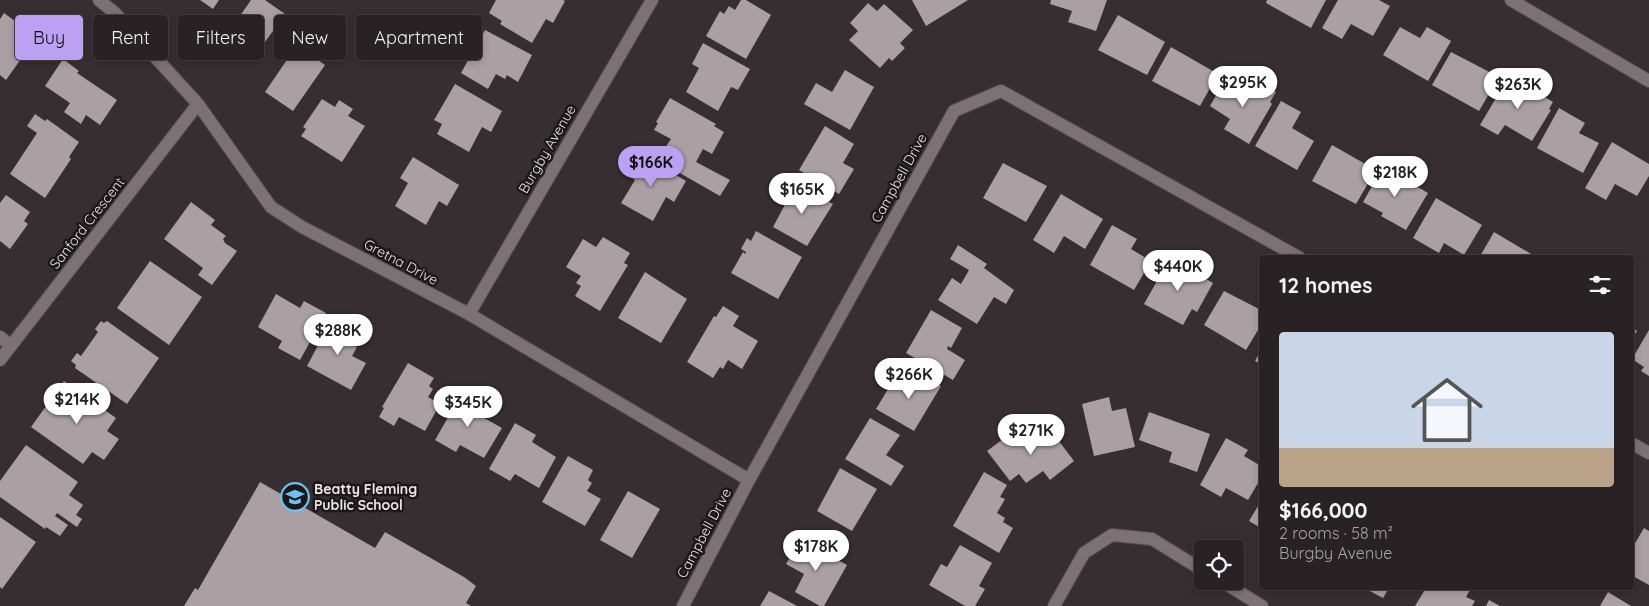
<!DOCTYPE html>
<meta charset="utf-8">
<style>
:root{--surface:#292225;--page:#352f32;--text:#f1f3f6;--muted:#a5a4a7;--line:#453f42;--accent:#bca0f2}
body{margin:0;font-family:Quicksand,sans-serif;background:var(--page);color:var(--text);height:100vh;display:flex;flex-direction:column;font-size:19px;white-space:nowrap}
*{box-sizing:border-box;margin:0}
p{font-size:16px;color:var(--muted)}
.icon{flex:none;width:28px;height:28px;fill:none;stroke:currentColor;stroke-width:2;stroke-linecap:round;stroke-linejoin:round}
.map{position:relative;flex:1;overflow:hidden}
.sheet{position:absolute;left:1259px;top:255px;width:375px;height:335px;display:flex;flex-direction:column;background:var(--surface);border-radius:5px;box-shadow:0 2px 8px #0003,0 0 0 1px var(--line)}
.sheet>*{flex:none}
.top-card{position:absolute;left:15px;top:15px;width:475px;height:45px;display:flex;gap:10px}
.controls{position:absolute;left:1194px;top:540px;display:grid;gap:10px}
.controls a{display:grid;place-items:center;width:50px;height:50px;border-radius:5px;background:var(--surface);box-shadow:0 2px 8px #0003,0 0 0 1px var(--line);font-size:25px}
.price{position:absolute;translate:-50% -42px;padding:0 11px;border-radius:18px;background:#fff;color:#222;font-size:16px;line-height:32px;filter:drop-shadow(0 1px 2px #0008)}
.price::after{content:'';position:absolute;left:50%;top:30px;width:15px;height:11px;margin-left:-8px;background:inherit;clip-path:polygon(0 0,100% 0,50% 100%)}
.price.active{background:var(--accent);color:#111}
ul{padding:0;list-style:none}
li{display:grid;align-content:center;gap:10px;height:265px;padding:0 20px}
li span{display:grid;place-items:center;height:155px;border-radius:5px;color:#555}
li>.icon{margin-inline-start:auto}
span .icon{width:90px;height:90px;fill:#fffc;stroke-width:1}
li b{font-size:21px}
h2{display:flex;justify-content:space-between;align-items:center;height:60px;padding:0 20px;font-size:21px}
.chip{padding:0 18px;border-radius:5px;background:var(--surface);box-shadow:0 2px 8px #0003,0 0 0 1px var(--line);font-size:18px;line-height:45px}
.chip.active{background:var(--accent);color:#111}
.map>svg:first-child{display:block}
</style>
<div class="map">
<svg width="1649" height="606" viewBox="0 0 1649 606">
<rect width="100%" height="100%" fill="#372e31"/>
<path fill="#aa9fa2" d="M200,0H219L213,9Z
M251,0H265L285,14L253,59L239,49L236,53L226,46L229,42L224,39Z
M496,0H563L565,1L553,23L546,19L532,43L500,24L502,21L489,13Z
M741,0H746L771,15L746,59L706,36L720,11L724,14L729,6L735,10Z
M912,0H968L926,26Z
M1051,0H1107L1096,31L1068,22L1072,11L1050,4Z
M1267,0H1326L1311,28L1266,3Z
M1338,0H1379L1390,6L1373,36L1351,24L1342,39L1322,28Z
M868,3L877,11L884,4L913,30L900,43L905,48L892,61L889,58L880,68L849,40L858,31L850,23Z
M4,13L19,24L16,29L33,42L6,80L0,75V19Z
M1118,15L1165,42L1147,75L1098,50Z
M1400,27L1420,38L1427,27L1451,41L1428,81L1383,55Z
M485,30L532,55L518,82L507,75L505,79L496,74L488,89L461,73Z
M703,43L750,69L738,90L731,87L718,111L686,92L699,68L692,64Z
M297,45L325,65L293,111L265,92Z
M1171,47L1218,74L1200,106L1152,81Z
M1451,52L1499,77L1479,111L1432,85Z
M63,59L79,71L77,73L117,100L100,125L86,115L81,124L64,112L70,103L45,86Z
M845,70L874,87L850,130L804,104L816,83L832,92Z
M1509,76L1553,102L1549,109L1551,110L1532,141L1505,125L1498,135L1480,125Z
M1226,78L1255,95L1261,84L1276,92L1270,102L1272,104L1249,144L1224,129L1230,119L1210,106Z
M455,84L502,111L491,132L482,127L469,152L437,134L442,124L434,120Z
M670,98L716,124L714,126L724,132L712,154L703,149L696,162L730,180L720,196L657,160L671,139L654,130L658,123L656,122Z
M322,99L335,107L339,100L353,109L348,116L365,126L342,162L301,136L306,129L303,127Z
M1281,101L1301,112L1292,128L1314,141L1297,170L1255,146Z
M1559,108L1585,123L1579,133L1599,143L1583,173L1537,148Z
M35,114L45,121L47,119L79,142L69,157L71,159L45,198L10,174L37,133L27,126Z
M825,126L854,144L843,163L854,169L839,194L799,170Z
M1612,142L1649,164V176L1637,196L1615,184L1606,200L1585,188Z
M1332,145L1376,170L1356,204L1312,181Z
M640,154L686,181L674,202L666,197L653,221L621,203L635,180L628,175Z
M413,157L459,185L447,206L439,201L426,225L395,206L408,183L400,178Z
M1003,163L1047,186L1026,222L983,198Z
M1383,167L1428,193L1406,230L1381,216L1383,213L1363,202Z
M796,184L833,204L807,246L773,227Z
M1061,194L1103,219L1085,249L1064,236L1054,253L1033,240Z
M6,195L30,212L24,221L28,224L10,249L0,241V203Z
M1436,198L1482,225L1464,255L1444,243L1439,253L1413,238Z
M191,202L215,220L211,225L226,236L223,239L225,243L237,251L212,285L198,275L203,268L164,239Z
M1112,225L1137,239L1131,249L1151,261L1134,290L1090,265Z
M756,231L802,257L778,299L731,273L743,252L745,254L746,252L741,249L747,238L751,241Z
M1494,232L1538,258H1479Z
M603,237L630,253L624,263L628,265L600,311L575,296L581,286L576,283L581,276L566,267L583,239L596,247Z
M958,245L987,264L984,268L1014,290L1006,304L994,297L977,324L938,300L952,278L961,284L969,270L950,259Z
M1170,258L1213,283L1197,312L1192,309L1183,325L1144,304Z
M150,261L202,297L169,345L117,308Z
M645,272L687,299L661,343L618,318Z
M1224,291L1261,310V325L1246,350L1204,325Z
M276,294L300,308L304,301L326,313L300,360L278,348L282,341L258,327Z
M723,306L739,316L733,326L758,341L742,369L728,360L723,369L720,367L713,378L687,362L714,316L716,317Z
M931,310L962,328L951,348L948,346L947,349L965,360L953,380L906,353Z
M332,319L359,334L352,345L357,347L352,356L366,363L351,390L307,366Z
M101,321L104,323L107,321L159,358L127,404L75,368L76,365L71,361L77,353L81,356L98,332L95,329Z
M1631,327L1637,331L1631,340Z
M1649,330V376L1641,371L1644,367L1632,359Z
M1261,350V364L1255,361Z
M408,363L434,378L429,386L433,389L428,397L440,404L425,431L399,417L394,426L379,417L384,408L382,407Z
M912,369L941,386L914,431L876,409L891,384L900,389Z
M64,381L116,418L107,431L119,439L104,460L92,452L83,464L31,427Z
M462,393L483,405L477,414L502,428L484,458L460,445L456,452L435,440Z
M1109,397L1112,411L1126,408L1135,447L1094,456L1082,404Z
M1149,412L1210,434L1197,472L1169,462L1172,452L1139,440Z
M870,418L900,435L886,455L904,466L891,486L845,459Z
M515,423L536,435L532,442L556,457L539,488L515,474L510,481L489,469Z
M1049,428L1074,461L1050,480L1043,471L1026,483L1019,474L1010,481L987,451L1003,439L1007,443L1022,431L1031,442Z
M1226,438L1248,450L1244,456L1261,466V478L1248,500L1226,488L1221,497L1200,485Z
M26,445L78,482L69,495L83,505L76,515L82,519L77,527L57,513L55,516L68,525L60,536L46,527L45,529L0,497V481Z
M568,456L593,470L588,480L592,483L587,491L601,499L585,526L542,502Z
M840,468L877,489L852,531L817,511Z
M984,472L1007,485L1000,497L1005,499L997,513L1005,518L1003,522L1013,528L999,553L953,526Z
M260,482L375,548L385,532L464,577L476,586L466,603L471,606H184L195,588L198,590Z
M628,491L660,509L632,558L600,540Z
M1261,501V528L1249,521Z
M0,517L36,542L2,589L0,587Z
M1644,528L1649,531V585L1631,575V550Z
M801,539L847,565L824,606H820L795,592L804,574L786,564Z
M960,545L992,563L979,586L985,589L975,606H965L929,585L941,564L947,567Z
M1364,588H1395L1394,590L1389,588L1383,598Z
M1426,588H1466L1470,590L1466,597L1475,601L1472,606H1415Z
M769,591L797,606H760Z
M1608,592L1631,606H1600Z
M1489,600L1500,606H1486Z"/>
<g fill="none" stroke-linecap="round" stroke-linejoin="round">
<defs>
<path id="minor" d="M99,0L115,13L198,104L271,207L302,227L469,314L749,480
M1511,0L1649,81
M469,314L652,0
M0,337L11,346
M0,360L198,104
M1631,443L1649,453
M1221,581L1262,606
M683,606L749,480L954,111L1001,91L1300,258
M1054,606L1084,553L1112,535L1152,539L1202,570"/>
</defs>
<use href="#minor" stroke="#544c4f" stroke-width="14"/>
<use href="#minor" stroke="#7c7275" stroke-width="12"/>
</g>
<defs>
<symbol id="school-ring" viewBox="-11 -11 22 22"><circle r="9.5" fill="#1c1719" stroke="#6cc3f2" stroke-width="1.5"/><path d="M0-5L7-2L0 1L-7-2ZM-4 1L0 2.5L4 1V4Q0 6-4 4Z" fill="#6cc3f2"/></symbol>
</defs>
<g fill-rule="evenodd">
<use href="#school-ring" x="279" y="481" width="32" height="32"/>
</g>
<g text-anchor="middle" stroke-width="5" stroke-linejoin="round" paint-order="stroke">
<g font-size="14" fill="#ece6e8" stroke="#1c1719">
<text transform="translate(547 149) rotate(-60)" y="5">Burgby Avenue</text>
<text transform="translate(899 178) rotate(-61)" y="5">Campbell Drive</text>
<text transform="translate(87 223) rotate(-52)" y="5">Sanford Crescent</text>
<text transform="translate(401 262) rotate(28)" y="5">Gretna Drive</text>
<text transform="translate(704 533) rotate(-62)" y="5">Campbell Drive</text>
</g>
<g font-size="14" font-weight="bold" fill="#ece6e8" stroke="#1c1719" text-anchor="start">
<text x="314" y="494">Beatty Fleming<tspan x="314" dy="16">Public School</tspan></text>
</g>
</g>
</svg>
<div class="controls">
<a><svg class="icon" aria-label="locate" viewBox="0 0 24 24"><circle cx="12" cy="12" r="6"/><path d="M12 2v4M12 18v4M2 12h4M18 12h4"/></svg></a>
</div>
<b class="price" style="left:1243px;top:108px">$295K</b>
<b class="price" style="left:1518px;top:110px">$263K</b>
<b class="price active" style="left:651px;top:188px">$166K</b>
<b class="price" style="left:1395px;top:198px">$218K</b>
<b class="price" style="left:802px;top:215px">$165K</b>
<b class="price" style="left:1178px;top:292px">$440K</b>
<b class="price" style="left:338px;top:356px">$288K</b>
<b class="price" style="left:909px;top:400px">$266K</b>
<b class="price" style="left:77px;top:425px">$214K</b>
<b class="price" style="left:468px;top:428px">$345K</b>
<b class="price" style="left:1031px;top:456px">$271K</b>
<b class="price" style="left:816px;top:572px">$178K</b>
<div class="top-card">
<a class="chip active">Buy</a>
<a class="chip">Rent</a>
<a class="chip">Filters</a>
<a class="chip">New</a>
<a class="chip">Apartment</a>
</div>
<section class="sheet">
<h2>12 homes<svg class="icon" aria-label="filters" viewBox="0 0 24 24"><path d="M4 7h16M4 17h16"/><circle cx="9" cy="7" r="2"/><circle cx="15" cy="17" r="2"/></svg></h2>
<ul>
<li><span style="background:linear-gradient(#c9d6e8 75%,#b9a48a 0)"><svg class="icon" aria-label="home" viewBox="0 0 24 24"><path d="M3 11l9-7 9 7M6 9v11h12V9"/></svg></span><div><b>$166,000</b><p>2 rooms · 58 m²</p><p>Burgby Avenue</p></div></li>
</ul>
</section>
</div>
